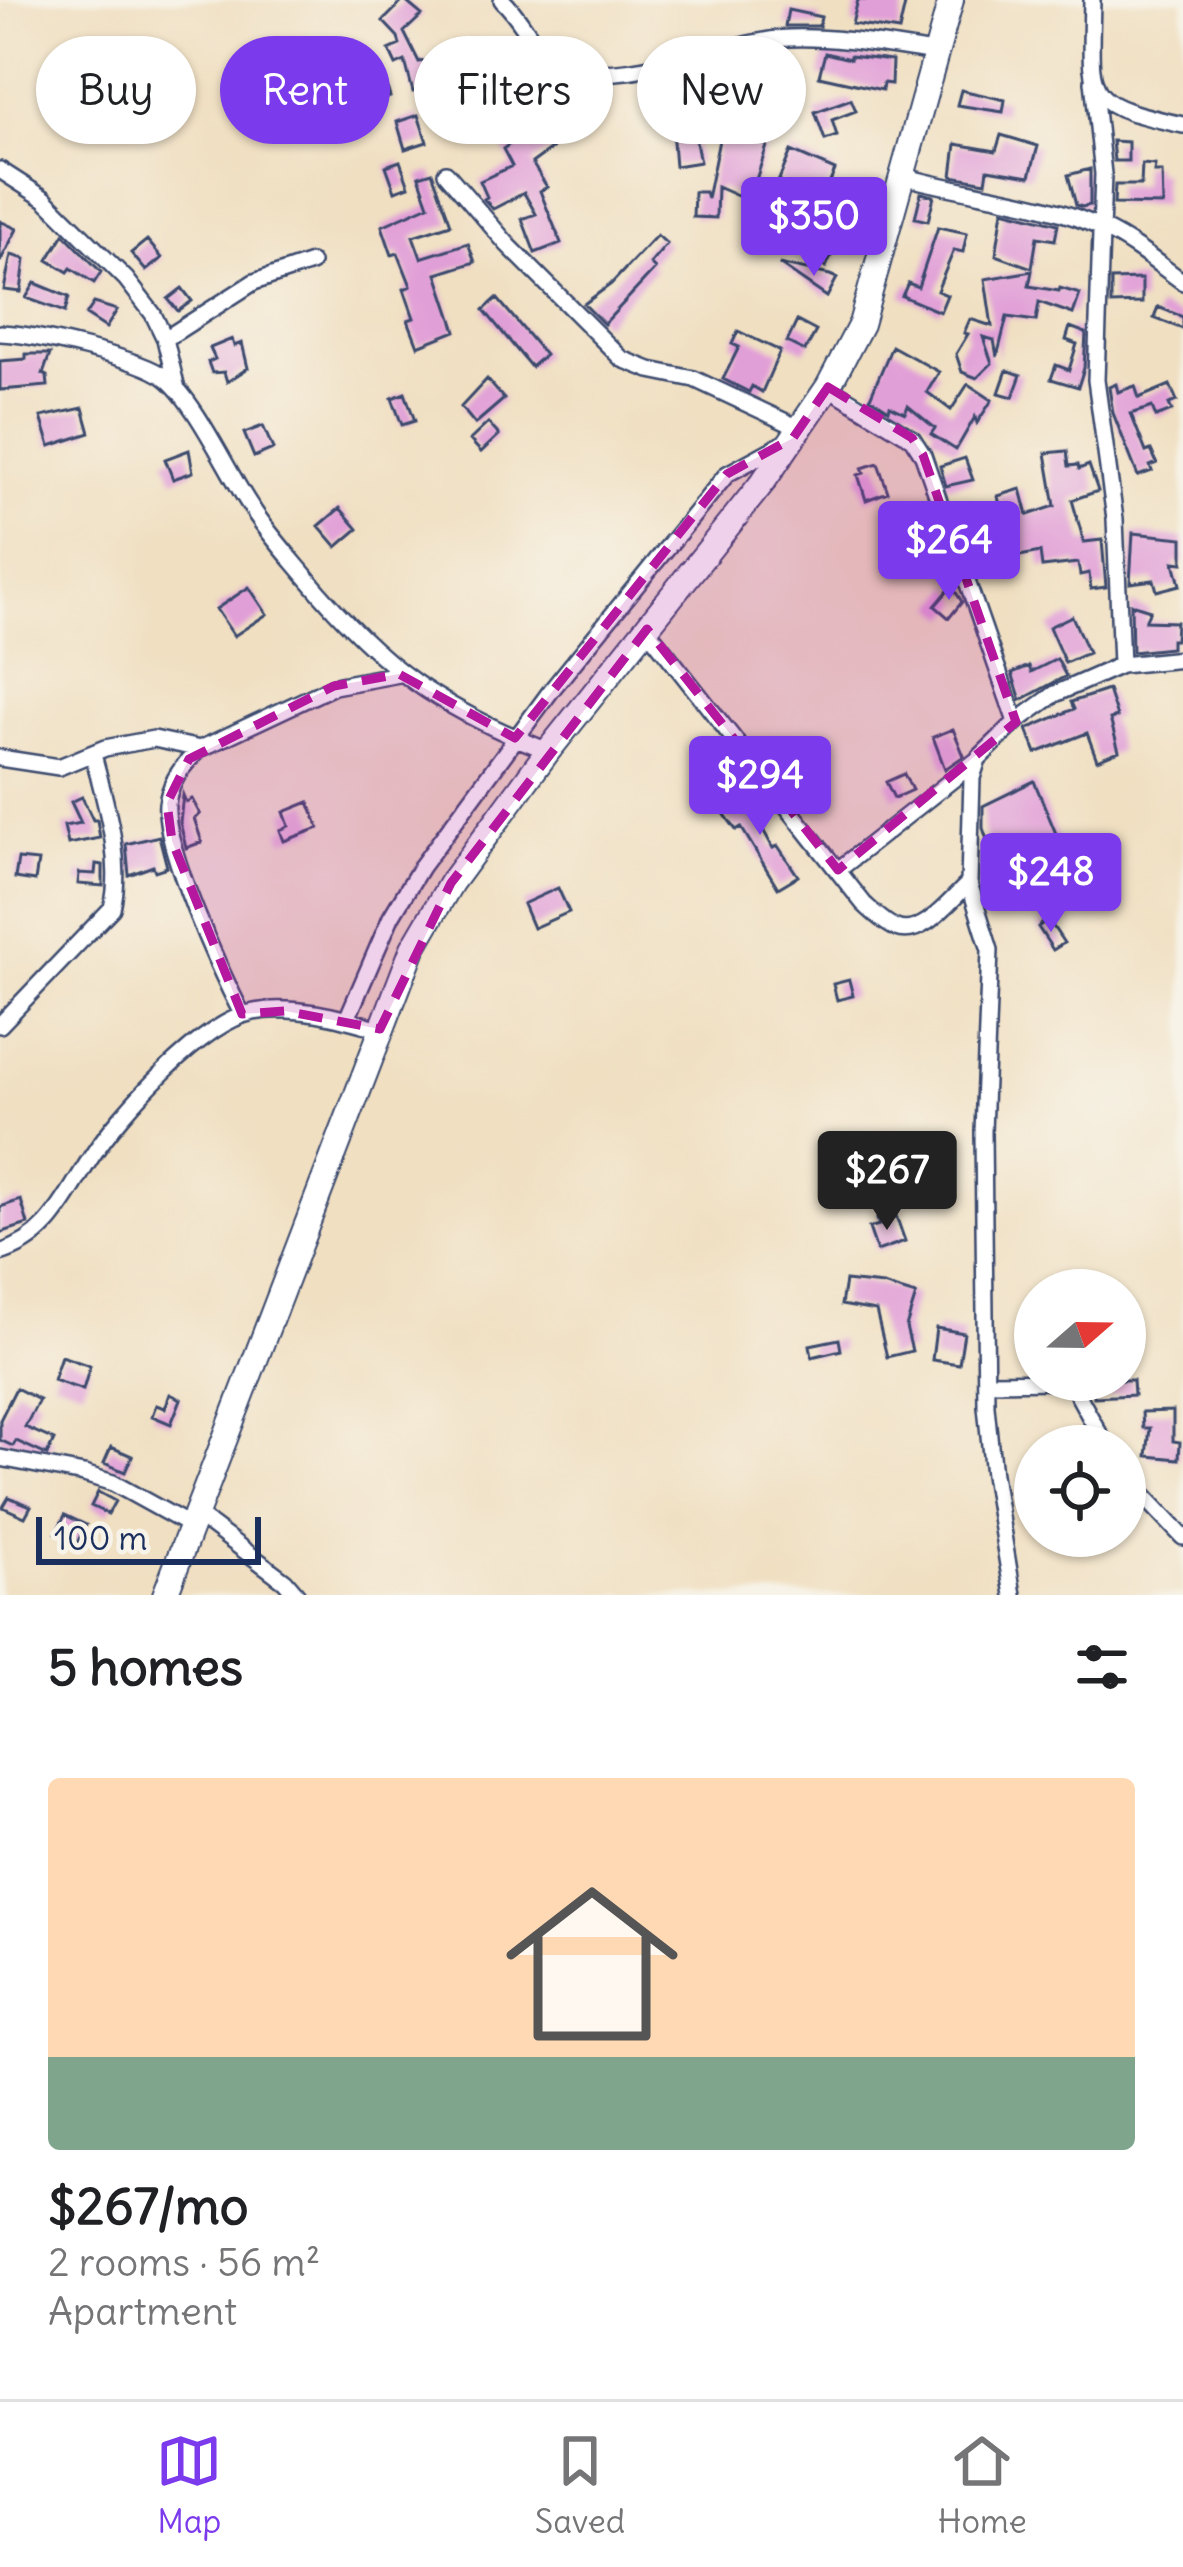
<!DOCTYPE html>
<meta charset="utf-8">
<style>
:root{--surface:#fff;--page:#f2f2f2;--text:#202124;--muted:#757577;--line:#e0e0e0;--accent:#7c3aed}
body{margin:0;font-family:Delius,sans-serif;background:var(--page);color:var(--text);height:100vh;display:flex;flex-direction:column;font-size:45px;white-space:nowrap}
*{box-sizing:border-box;margin:0}
p{font-size:39px;color:var(--muted)}
.icon{flex:none;width:66px;height:66px;fill:none;stroke:currentColor;stroke-width:2;stroke-linecap:round;stroke-linejoin:round}
.map{position:relative;height:1595px;overflow:hidden}
.sheet{display:flex;flex-direction:column;background:var(--surface);flex:1}
.sheet>*{flex:none}
.hud{position:absolute;left:36px;top:36px;width:1113px;height:108px;display:flex;gap:24px}
.needle{width:78px;rotate:70deg}
.fabs{position:absolute;left:1014px;top:1269px;display:grid;gap:24px}
.fabs a{display:grid;place-items:center;width:132px;height:132px;border-radius:50%;background:var(--surface);box-shadow:0 3px 9px #0004;font-size:60px}
.scale{position:absolute;left:36px;bottom:30px;width:225px;box-sizing:border-box;padding-left:12px;border:6px solid #1b2f5e;border-top:0;font-size:33px;line-height:42px;white-space:nowrap;color:#1b2f5e;-webkit-text-stroke:9px #f7f3e8;paint-order:stroke}
.price{position:absolute;translate:-50% -102px;padding:0 27px;border-radius:12px;background:var(--accent);color:#fff;font-size:39px;line-height:78px;filter:drop-shadow(0 3px 6px #0008)}
.price::after{content:'';position:absolute;left:50%;top:72px;width:36px;height:27px;margin-left:-18px;background:inherit;clip-path:polygon(0 0,100% 0,50% 100%)}
.price.on{background:#222;color:#fff}
ul{padding:0;list-style:none}
li{display:grid;align-content:center;gap:24px;height:636px;padding:0 48px}
li+li{border-top:3px solid var(--line)}
li span{display:grid;place-items:center;height:372px;border-radius:12px;color:#555}
li>.icon{margin-inline-start:auto}
span .icon{width:216px;height:216px;fill:#fffc;stroke-width:1}
li b{font-size:51px}
h2{display:flex;justify-content:space-between;align-items:center;height:144px;padding:0 48px;font-size:51px}
.tag{padding:0 42px;border-radius:54px;background:var(--surface);box-shadow:0 3px 9px #0004;font-size:42px;line-height:108px}
.tag.on{background:var(--accent);color:#fff}
.tabs{display:flex;justify-content:space-around;align-items:center;height:168px;border-top:3px solid var(--line);background:var(--surface);font-size:33px;color:var(--muted)}
.tabs a{display:grid;justify-items:center;gap:6px}
.tabs .on{color:var(--accent)}
.map>svg:first-child{display:block}
</style>
<div class="map">
<svg width="1183" height="1595" viewBox="0 0 1183 1595">
<rect width="100%" height="100%" fill="#f7f3e8"/>
<filter id="ink" filterUnits="userSpaceOnUse"><feTurbulence type="fractalNoise" baseFrequency=".00833" numOctaves="2"/><feDisplacementMap in="SourceGraphic" scale="24" xChannelSelector="R" yChannelSelector="G"/><feConvolveMatrix kernelMatrix="1 2 1 2 8 2 1 2 1" color-interpolation-filters="sRGB"/></filter>
<filter id="wash" filterUnits="userSpaceOnUse"><feTurbulence type="fractalNoise" baseFrequency=".004" numOctaves="4" result="noise"/><feDisplacementMap in="SourceGraphic" scale="48" xChannelSelector="R" yChannelSelector="G"/><feGaussianBlur stdDeviation="2.7" result="paint"/><feColorMatrix in="noise" values="0 0 0 0 0 0 0 0 0 0 0 0 0 0 0 0 0 1.4 0 .05"/><feComposite in="paint" operator="in"/></filter>
<g filter="url(#wash)">
<rect width="100%" height="100%" fill="#f0dfc1"/>
<g id="blocks">
<path fill="#e19fd7" d="M404,0L422,15L404,32L419,62L425,61L432,87L413,92L405,61L396,65L389,50L400,45L398,37L383,21Z
M858,0H906L899,31L852,24Z
M788,10L821,17L819,26H785Z
M825,53L850,59V56L892,61L891,84L883,83L882,90L819,76Z
M383,74L390,97L368,104L361,81Z
M961,90L1005,100L1003,112L957,105Z
M780,91L799,94L795,120L776,117Z
M851,99L856,111L832,120L837,136L825,140L815,112Z
M690,112L700,162L675,166L671,116Z
M418,115L427,142L405,149L397,122Z
M548,116L565,139L532,163L547,187L540,191L561,243L535,253L522,219L536,214L524,193L493,209L484,199L487,197L480,181L512,166L503,149Z
M754,132L770,137L749,201L717,187L716,218L693,217L694,192H705L707,199L720,135L750,141Z
M1001,135L1038,146L1030,176L988,169L986,182L952,176L956,144L996,151Z
M1112,141L1128,142V161H1114Z
M791,151L835,170L816,215L857,225L853,239L840,236L826,267L788,247L805,214L794,209L801,192L778,182Z
M400,161L409,186L395,191L386,166Z
M1142,164L1155,165L1154,172H1162L1163,205L1114,204L1115,185H1141Z
M1090,169V205L1082,207L1076,205L1068,175Z
M432,172L451,224L413,236L421,258L468,243L475,262L437,274L456,331L418,346L408,320L414,318L404,289L411,286L398,253L392,255L382,226L429,205L419,176Z
M921,193L934,196L928,221L915,218Z
M1003,210L1058,224L1055,240L1037,237L1032,268L996,255Z
M0,221L17,229L0,262Z
M938,227L967,233L963,252L954,250L937,291L947,295L940,312L902,296L908,283L918,287Z
M64,234L101,272L94,283L71,268L68,272L48,260Z
M657,235L667,244L650,264L655,269L604,324L584,304L611,284Z
M147,240L162,258L146,271L131,253Z
M11,255L25,259L21,292L4,290Z
M779,264L830,275L837,278L827,297Z
M1032,271L1029,286L1059,291L1060,288L1080,294L1073,314L1039,302L1036,321L1007,317L997,357L994,340L983,337L992,363L977,378L962,372L956,354L968,334L964,333L970,319L992,326L985,279Z
M1142,279V303L1111,304V280Z
M35,283L69,297L65,312L26,298Z
M182,288L192,301L178,311L168,299Z
M497,298L545,355L531,367L484,310Z
M94,303L117,310L106,328L86,315Z
M1158,307L1183,317V329L1154,318Z
M797,321L816,331L805,351L787,342Z
M1070,327L1086,333L1084,368L1078,387L1051,379L1056,365L1069,370L1077,344L1066,340Z
M738,331L780,351L762,392L752,386L749,392L723,379L739,347L732,344Z
M232,339L234,346L242,343L248,368L227,382L224,372L212,373L208,362L215,359L210,348Z
M892,346L939,372L927,392L951,410L968,384L992,400L977,423L975,417L956,450L931,434L935,428L908,406L905,413L890,406L889,410L870,398Z
M26,354H50L43,374L47,376L48,386L0,390V361L26,359Z
M1007,370L1021,375L1013,397L999,393Z
M487,379L504,399L475,424L461,407Z
M1116,384L1118,392L1135,386L1139,398L1170,385L1177,401L1169,404L1172,411L1156,417L1152,407L1131,414L1146,452L1151,450L1157,463L1150,466L1152,471L1138,476L1113,413L1109,387Z
M405,393L415,421L402,425L392,398Z
M83,408L90,433L50,446L41,417Z
M488,423L499,435L481,452L470,440Z
M263,426L273,449L254,457L244,433Z
M189,450L193,472L173,479L165,459Z
M1067,451L1069,466L1078,465L1079,469L1089,465L1098,491L1072,500L1084,542L1102,540L1106,587L1091,589L1089,573L1080,575L1078,563L1042,567L1040,552L989,562L981,530L1004,524L998,496L1021,489L1028,515L1055,506L1046,453Z
M965,458L973,480L946,486L940,466Z
M878,463L888,492L866,500L858,475L864,473L862,468Z
M340,508L358,529L337,547L319,526Z
M1133,533L1183,538V563L1174,562L1180,585L1157,591L1154,580L1130,583Z
M952,586L962,602L949,618L935,606Z
M249,587L267,614L234,636L216,609Z
M1131,604L1150,610L1145,621L1176,622L1175,640H1171V648L1132,652Z
M1072,616L1088,653L1065,663L1049,627Z
M1057,659L1066,676L1021,700L1012,673L1029,666L1031,672Z
M1108,690L1117,717L1110,719L1119,751L1097,760L1087,733L1036,753L1027,729L1074,709L1071,702Z
M953,729L964,756L945,769L933,737Z
M724,746L741,771L725,782L708,755Z
M904,774L912,790L894,798L886,782Z
M1034,781L1062,848L1040,862L1046,876L1030,883L1024,866L1004,874V864L992,869L985,851L990,848L983,828V806Z
M756,788L765,805L753,811L773,848L778,846L798,876L778,888L741,827L736,830L723,812Z
M183,795L186,802L192,799L200,814L194,818L202,842L186,848L180,822Z
M82,797L93,820H97L100,838L68,844L64,826L81,823L71,802Z
M309,802L319,828L284,841L280,830L289,826L284,812Z
M159,836L167,867L155,871L153,866L129,875L126,844Z
M18,859L38,861L35,881L15,878Z
M96,864L103,865V886L78,884L79,873L95,874Z
M558,888L569,912L533,928L523,904Z
M1048,919L1064,943L1053,950L1038,927Z
M849,980L853,996L837,1000L833,984Z
M21,1200L28,1224L0,1233V1207Z
M895,1213L905,1241L877,1251L869,1228L879,1225L877,1219Z
M845,1281L883,1285L916,1295L906,1327L912,1351L887,1357L876,1311L841,1305Z
M936,1328L964,1333L959,1364L932,1360Z
M839,1339L841,1350L812,1357L810,1345Z
M61,1356L90,1366L83,1390L53,1380Z
M1093,1380H1133L1134,1395L1094,1397Z
M16,1388L39,1400L25,1427L54,1440L47,1455L16,1441L13,1446L0,1440V1420Z
M170,1394L181,1399L171,1424L152,1416L156,1405L165,1408Z
M1173,1411V1441L1180,1442L1179,1459L1147,1456L1150,1428H1143L1142,1412Z
M111,1447L132,1456L125,1472L104,1463Z
M98,1492L115,1501L108,1514L91,1506Z
M9,1497L31,1506L25,1517L3,1507Z
M65,1515L86,1525L77,1543L56,1533Z"/>
</g>
</g>
<g filter="url(#ink)">
<use href="#blocks" fill-opacity="0" stroke="#3b496d" stroke-width="3"/>
<g fill="none" stroke-linecap="round" stroke-linejoin="round">
<defs>
<path id="minor" d="M502,0C525,21 533,52 563,66C614,91 732,40 789,38C837,36 887,46 935,53
M1092,0C1090,100 1082,103 1183,125
M1093,81L1103,174L1096,380L1115,519L1121,665
M0,170L45,199L126,279L153,314L165,339L177,389
M446,173L508,245L622,359L650,370L694,379L801,429
M902,176C969,195 1041,199 1104,229C1133,243 1157,263 1183,282
M0,333C34,334 140,358 166,378C196,402 228,473 251,507C267,532 288,555 307,578C382,668 439,708 548,751
M165,339L254,282L311,263
M828,387L912,438L923,455L1016,722
M647,629L864,904C873,912 885,924 896,928C922,939 952,898 969,883
M200,749C183,764 170,781 167,804C163,847 221,973 242,1014
M0,758L59,767L105,748L154,739L200,749L334,686L399,674
M838,870L976,761
M347,1019L391,917L421,867L553,688L727,474L786,442
M0,1025L112,908C124,860 105,802 93,754
M0,1253C50,1238 65,1197 92,1156C120,1113 202,1022 254,1012C293,1004 343,1018 380,1029
M988,1382L1063,1381L1072,1384L1106,1446
M0,1458L84,1474L113,1483L191,1526
M1125,1476L1183,1537
M196,1514L285,1581L297,1595
M1013,1595L993,1475L986,1406L983,1132L990,950L969,883L972,778L978,759L1016,722L1055,694L1121,665L1183,659"/>
<path id="primary" d="M165,1595L413,948L451,883L548,751L763,482L828,387L861,324L951,0"/>
</defs>
<use href="#minor" stroke="#3b496d" stroke-width="20"/>
<use href="#primary" stroke="#3b496d" stroke-width="28"/>
<use href="#minor" stroke="#fff" stroke-width="15"/>
<use href="#primary" stroke="#fff" stroke-width="24"/>
</g>
</g>
<path fill="#b5179e" fill-opacity="0.2" stroke="#b5179e" stroke-width="9" stroke-dasharray="24 15" stroke-linejoin="round" d="M828,387L912,438L923,455L1016,722L838,870L647,629L451,883L380,1029L285,1011L242,1014L172,841L167,803L189,759L334,686L399,674L515,738L727,474L793,438Z"/>
</svg>
<div class="fabs">
<a><svg class="needle" viewBox="-14 -14 28 28"><path d="M0-13l5 13h-10z" fill="#e53935"/><path d="M0 13l5-13h-10z" fill="#757577"/></svg></a>
<a><svg class="icon" aria-label="locate" viewBox="0 0 24 24"><circle cx="12" cy="12" r="6"/><path d="M12 2v4M12 18v4M2 12h4M18 12h4"/></svg></a>
</div>
<div class="scale">100 m</div>
<b class="price" style="left:814px;top:279px">$350</b>
<b class="price" style="left:949px;top:603px">$264</b>
<b class="price" style="left:760px;top:838px">$294</b>
<b class="price" style="left:1051px;top:935px">$248</b>
<b class="price on" style="left:887px;top:1233px">$267</b>
<div class="hud">
<a class="tag">Buy</a>
<a class="tag on">Rent</a>
<a class="tag">Filters</a>
<a class="tag">New</a>
</div>
</div>
<section class="sheet">
<h2>5 homes<svg class="icon" aria-label="filters" viewBox="0 0 24 24"><path d="M4 7h16M4 17h16"/><circle cx="9" cy="7" r="2"/><circle cx="15" cy="17" r="2"/></svg></h2>
<ul>
<li><span style="background:linear-gradient(#ffd9b3 75%,#7fa58c 0)"><svg class="icon" aria-label="home" viewBox="0 0 24 24"><path d="M3 11l9-7 9 7M6 9v11h12V9"/></svg></span><div><b>$267/mo</b><p>2 rooms · 56 m²</p><p>Apartment</p></div></li>
</ul>
</section>
<nav class="tabs">
<a class="on"><svg class="icon" aria-label="map" viewBox="0 0 24 24"><path d="M3 6l6-2 6 2 6-2v14l-6 2-6-2-6 2zM9 4v14M15 6v14"/></svg>Map</a>
<a><svg class="icon" aria-label="saved" viewBox="0 0 24 24"><path d="M7 4h10v16l-5-4-5 4z"/></svg>Saved</a>
<a><svg class="icon" aria-label="home" viewBox="0 0 24 24"><path d="M3 11l9-7 9 7M6 9v11h12V9"/></svg>Home</a>
</nav>
